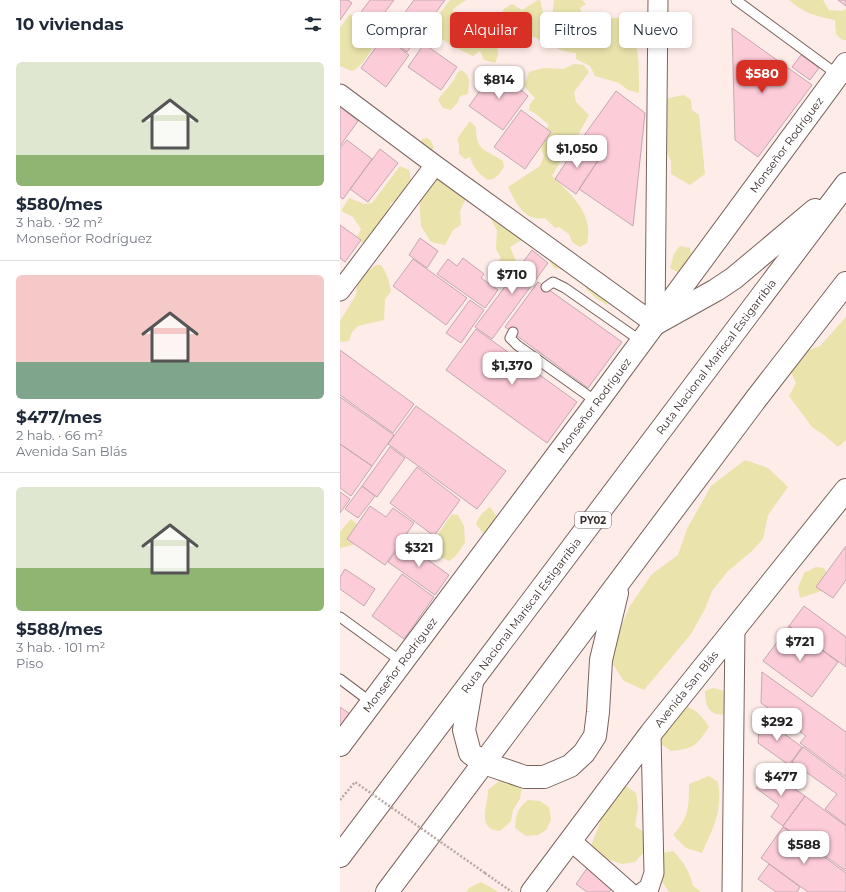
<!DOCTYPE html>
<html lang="es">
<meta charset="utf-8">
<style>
:root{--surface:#fff;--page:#f2f2f3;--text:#1f2937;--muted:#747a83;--line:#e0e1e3;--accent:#d93025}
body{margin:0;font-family:Montserrat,sans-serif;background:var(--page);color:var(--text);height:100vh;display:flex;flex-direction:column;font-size:15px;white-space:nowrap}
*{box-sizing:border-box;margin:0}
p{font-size:13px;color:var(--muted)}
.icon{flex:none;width:22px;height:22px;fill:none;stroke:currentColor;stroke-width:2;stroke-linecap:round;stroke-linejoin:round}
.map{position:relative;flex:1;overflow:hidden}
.details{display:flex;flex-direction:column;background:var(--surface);width:340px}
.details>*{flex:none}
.banner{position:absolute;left:12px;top:12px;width:380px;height:36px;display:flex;gap:8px}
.price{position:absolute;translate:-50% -34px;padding:0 9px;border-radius:8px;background:#fff;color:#222;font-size:13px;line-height:26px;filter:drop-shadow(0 1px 2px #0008)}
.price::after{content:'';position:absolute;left:50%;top:24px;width:12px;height:9px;margin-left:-6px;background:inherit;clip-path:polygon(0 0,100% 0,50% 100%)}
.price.current{background:var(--accent);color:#fff}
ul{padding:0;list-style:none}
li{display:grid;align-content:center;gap:8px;height:212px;padding:0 16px}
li+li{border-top:1px solid var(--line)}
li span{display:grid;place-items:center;height:124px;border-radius:6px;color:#555}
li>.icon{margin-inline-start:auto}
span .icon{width:72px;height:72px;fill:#fffc;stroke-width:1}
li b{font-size:17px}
h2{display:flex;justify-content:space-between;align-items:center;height:48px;padding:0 16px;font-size:17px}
.tag{padding:0 14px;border-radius:6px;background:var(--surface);box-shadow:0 2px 6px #0003;font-size:14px;line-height:36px}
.tag.current{background:var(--accent);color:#fff}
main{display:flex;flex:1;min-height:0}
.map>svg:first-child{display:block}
</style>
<main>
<section class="details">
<h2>10 viviendas<svg class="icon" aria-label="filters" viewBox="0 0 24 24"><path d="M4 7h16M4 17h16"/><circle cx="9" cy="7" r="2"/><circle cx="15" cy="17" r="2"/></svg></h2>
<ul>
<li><span style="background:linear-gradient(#dfe7d0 75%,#8fb573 0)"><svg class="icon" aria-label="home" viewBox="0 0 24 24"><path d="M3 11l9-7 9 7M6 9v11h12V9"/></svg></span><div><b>$580/mes</b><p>3 hab. · 92 m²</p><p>Monseñor Rodríguez</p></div></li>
<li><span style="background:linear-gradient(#f6c9c9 70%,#7fa58c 0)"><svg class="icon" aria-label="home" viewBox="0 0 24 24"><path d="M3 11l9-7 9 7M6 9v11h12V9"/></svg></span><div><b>$477/mes</b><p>2 hab. · 66 m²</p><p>Avenida San Blás</p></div></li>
<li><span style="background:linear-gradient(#dfe7d0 65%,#8fb573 0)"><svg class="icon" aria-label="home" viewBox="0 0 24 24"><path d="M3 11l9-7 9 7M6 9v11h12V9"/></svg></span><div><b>$588/mes</b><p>3 hab. · 101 m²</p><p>Piso</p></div></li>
</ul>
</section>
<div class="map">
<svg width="506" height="892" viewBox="0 0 506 892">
<rect width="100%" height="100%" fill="#feece8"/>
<path fill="#eae3ab" d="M110,0H126L113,9V17L122,23L130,18L148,28L157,21L164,9L172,4L182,10L198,0H200L203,12L212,20L214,0H242L246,4L240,8L244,18L252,23L263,18H289C299,44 299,66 299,93L288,90L279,83L255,76L250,66L236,59V53C216,52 202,38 182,33L175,39L157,41L158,56L155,63L144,60L140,51L133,56L112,46L102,39L88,42L81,38Z
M449,0H483L489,10L502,11L506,9V40H502L496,34L495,20C475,16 464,13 449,0Z
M11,14L13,17V21L33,33C33,35 34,38 34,40C35,48 20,69 12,71L0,66V28L9,15Z
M234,64L244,65L249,72L234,92L236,102L249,115L238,135L225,153L212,176C231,195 254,213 247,243L240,247L232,242L229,234L219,227L215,228L205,218C185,222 176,203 168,187L200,166L204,156C198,145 202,134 209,125L196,114L189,110L190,104L195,98L184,86L189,72L203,68L223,69Z
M121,70C133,77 128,83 128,94L120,96L118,102L111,110L103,108L98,100C104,90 114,84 117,73Z
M344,95L351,100L352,110L359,115L365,174L350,185L331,174V161L324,146V99Z
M130,121L136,127C136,152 145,149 163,161L164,167C159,174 157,179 148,180C137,172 134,169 130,157L125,159L119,154V144L117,139Z
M87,138L91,141L94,148L90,152L79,147L82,139Z
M60,166L69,170L71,181L59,200L51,203L49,210L42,219L32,238L22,243L17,237L21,229L13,217L1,211L9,198L24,204L32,203Z
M97,178H132L152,194L166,210L225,262L222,269L214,268L206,256L183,239L170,247L176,261L174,268L166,273L157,270V263L161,258L156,249L157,230L149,216L150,203L127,196L120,211L121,225L113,230L105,245L91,242L81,226L79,198Z
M340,246L350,248L352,258L341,274L330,268L334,254Z
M36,265H41C47,274 49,280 51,291L45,299L44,320L18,326L12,332L9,341L0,342V321L16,295L17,286L24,274Z
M247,282L271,286L267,305L256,298L246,289Z
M506,317V440L498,447L484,435L472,427L449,396L456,383L450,370L463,352L480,346Z
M405,460L428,468L448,487L428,515L423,539L412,551L388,571L372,591L365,609L351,634L304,690L284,681L266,654L280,629L290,606L312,574L338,555L347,529L371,486Z
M150,507L157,517L159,525L151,531L143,533L136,524C139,516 143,512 150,507Z
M112,514L118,515L124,526L125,543C119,550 118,556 109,561L95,554L91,538H95Z
M11,519L17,524L24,520L21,543L0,548V532Z
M476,567L484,568L491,580L484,590L460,598L458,588L464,573Z
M373,688L389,692V714C370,717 365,708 365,691Z
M343,705C356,709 362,716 369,727C355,747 355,748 331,751L321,744L322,736Z
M369,776L378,782C383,811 373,828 362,853L346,848L333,835C349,817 349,807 349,784Z
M163,778L182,786L180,799L173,810L171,821L160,831C136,830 148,805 148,790Z
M286,786L296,793L298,807L295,826L304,832L309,842L303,853L295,862L282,864L264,858L251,846L266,807V795Z
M188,800L200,801L209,807L211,820L206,830L198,835L186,836L175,828C176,815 177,809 188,800Z
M333,851C343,861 350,872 353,886L359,890L360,892H329L316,873L322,853Z
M141,882L157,891V892H126L129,888Z"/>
<path fill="#fdccd9" stroke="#c3a8af" d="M0,0H8L12,3L0,20Z
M30,0H54L31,31L15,20Z
M74,0H105L67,52L47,37Z
M498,0H506V6Z
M392,28L472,85L418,157L395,140Z
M44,36L69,55L46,87L21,68Z
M84,44L117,67L101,90L68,67Z
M461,55L479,68L470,80L452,67Z
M153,73L164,81L169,73L179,81L176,86L188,96L163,130L129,106Z
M276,91L305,113L293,226L239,189L259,159L238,144Z
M0,107L18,121L0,146Z
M181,110L211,132L185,169L154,147Z
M7,140L32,159L3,199L0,197V148Z
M238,144L259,159L236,194L215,179Z
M40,149L58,163L28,202L10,189Z
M0,225L21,240L5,262L0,258Z
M80,238L98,251L87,268L69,255Z
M192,250L208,263L152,339L135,327Z
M123,258L144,274L141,278L158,290L145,308L97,274L108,259L117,266Z
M73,259L127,298L106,325L53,286Z
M198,282L282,342L248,388L165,327Z
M130,300L144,310L121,343L106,333Z
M136,329L237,402L207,443L106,370Z
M0,350L74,404L53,433L0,395Z
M0,397L54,435L32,466L0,444Z
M76,406L166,471L137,509L48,444Z
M0,444L32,466L11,496L0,488Z
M50,447L65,458L37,497L22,486Z
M77,467L120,500L94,536L50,503Z
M22,486L35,496L18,518L5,509Z
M0,492L10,499L0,513Z
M30,506L46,517L53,508L74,523L45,565L7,539Z
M63,542L109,575L95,595L48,562Z
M506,546V580L493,598L476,587Z
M5,569L35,589L24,606L0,589V577Z
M62,574L94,597L64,639L32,616Z
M464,606L506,637V667L449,626Z
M449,626L498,662L472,697L423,661Z
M422,672L506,732V777L460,743L466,736L421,703Z
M0,707L10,714L0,727Z
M420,716L462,747L449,765L418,743Z
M463,747L506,779V825L485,809L497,794L452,762Z
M429,771L465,796L443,826L431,817L439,805L416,788Z
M465,796L506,826V871L443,826Z
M443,827L506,873V892H468L421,858Z
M429,864L460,887L457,892H436L418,879Z
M248,867L274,885L269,892H247L236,884Z"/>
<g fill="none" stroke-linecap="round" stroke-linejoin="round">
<defs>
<path id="lane" d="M396,0L498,75
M206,287L213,282L225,288L301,341
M173,332L170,338L177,345L257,402
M0,617L62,662
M0,679L32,703"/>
<path id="street" d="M0,94L95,165L315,324
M0,291L95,165
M315,324L318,0
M230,840L289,892
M303,892L309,888L314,873L311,733
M392,892L395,627"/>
<g id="secondary">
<path id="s1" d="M0,745L257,402L506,64"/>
<path id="s2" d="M192,892L311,733L506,490"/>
</g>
<g id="highway">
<path d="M315,324L376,290L394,278L475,210"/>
<path d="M132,683L124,730L130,753L144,763L185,777H204L230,766L244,753L255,736L258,712L261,660L277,593"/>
<path id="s3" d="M0,856L506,184"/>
<path d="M47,892L416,399L506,283"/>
</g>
</defs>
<use href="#lane" stroke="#7b635d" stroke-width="11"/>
<use href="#street" stroke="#7b635d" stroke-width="21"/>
<use href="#secondary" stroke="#7b635d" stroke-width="24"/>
<use href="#highway" stroke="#7b635d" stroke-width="24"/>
<path stroke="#b7a7a4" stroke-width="2.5" stroke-dasharray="2 2" stroke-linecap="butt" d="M145,873L172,892"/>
<use href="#lane" stroke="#fff" stroke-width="9"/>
<use href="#street" stroke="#fff" stroke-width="19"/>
<use href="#secondary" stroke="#fff" stroke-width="22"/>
<use href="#highway" stroke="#fff" stroke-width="22"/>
<path stroke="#b7a7a4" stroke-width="2.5" stroke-dasharray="2 2" stroke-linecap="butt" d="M0,800L15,782L145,873"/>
</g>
<g text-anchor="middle" stroke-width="3.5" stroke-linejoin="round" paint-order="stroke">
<rect fill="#fefefe" stroke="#756d6c" stroke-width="1" x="235" y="512" width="36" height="16" rx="3"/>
<g font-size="10" font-weight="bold" fill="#3a2f2d">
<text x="253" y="524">PY02</text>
</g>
<g font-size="11" fill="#3a2f2d" stroke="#fefefe">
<text dy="4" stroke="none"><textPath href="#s1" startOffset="748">Monseñor Rodríguez</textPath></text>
<text dy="4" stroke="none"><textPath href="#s3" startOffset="625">Ruta Nacional Mariscal Estigarribia</textPath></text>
<text dy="4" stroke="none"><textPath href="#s1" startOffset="424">Monseñor Rodríguez</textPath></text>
<text dy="4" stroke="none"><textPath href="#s3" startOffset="301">Ruta Nacional Mariscal Estigarribia</textPath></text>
<text dy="4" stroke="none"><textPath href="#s1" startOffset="100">Monseñor Rodríguez</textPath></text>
<text dy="4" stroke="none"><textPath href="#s2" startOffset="255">Avenida San Blás</textPath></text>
</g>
</g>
</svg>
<b class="price current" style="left:422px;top:94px">$580</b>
<b class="price" style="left:159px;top:100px">$814</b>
<b class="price" style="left:237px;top:169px">$1,050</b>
<b class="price" style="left:172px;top:295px">$710</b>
<b class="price" style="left:172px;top:386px">$1,370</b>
<b class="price" style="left:79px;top:568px">$321</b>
<b class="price" style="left:460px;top:662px">$721</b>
<b class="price" style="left:437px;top:742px">$292</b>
<b class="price" style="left:441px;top:797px">$477</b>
<b class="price" style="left:464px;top:865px">$588</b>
<div class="banner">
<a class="tag">Comprar</a>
<a class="tag current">Alquilar</a>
<a class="tag">Filtros</a>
<a class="tag">Nuevo</a>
</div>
</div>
</main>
